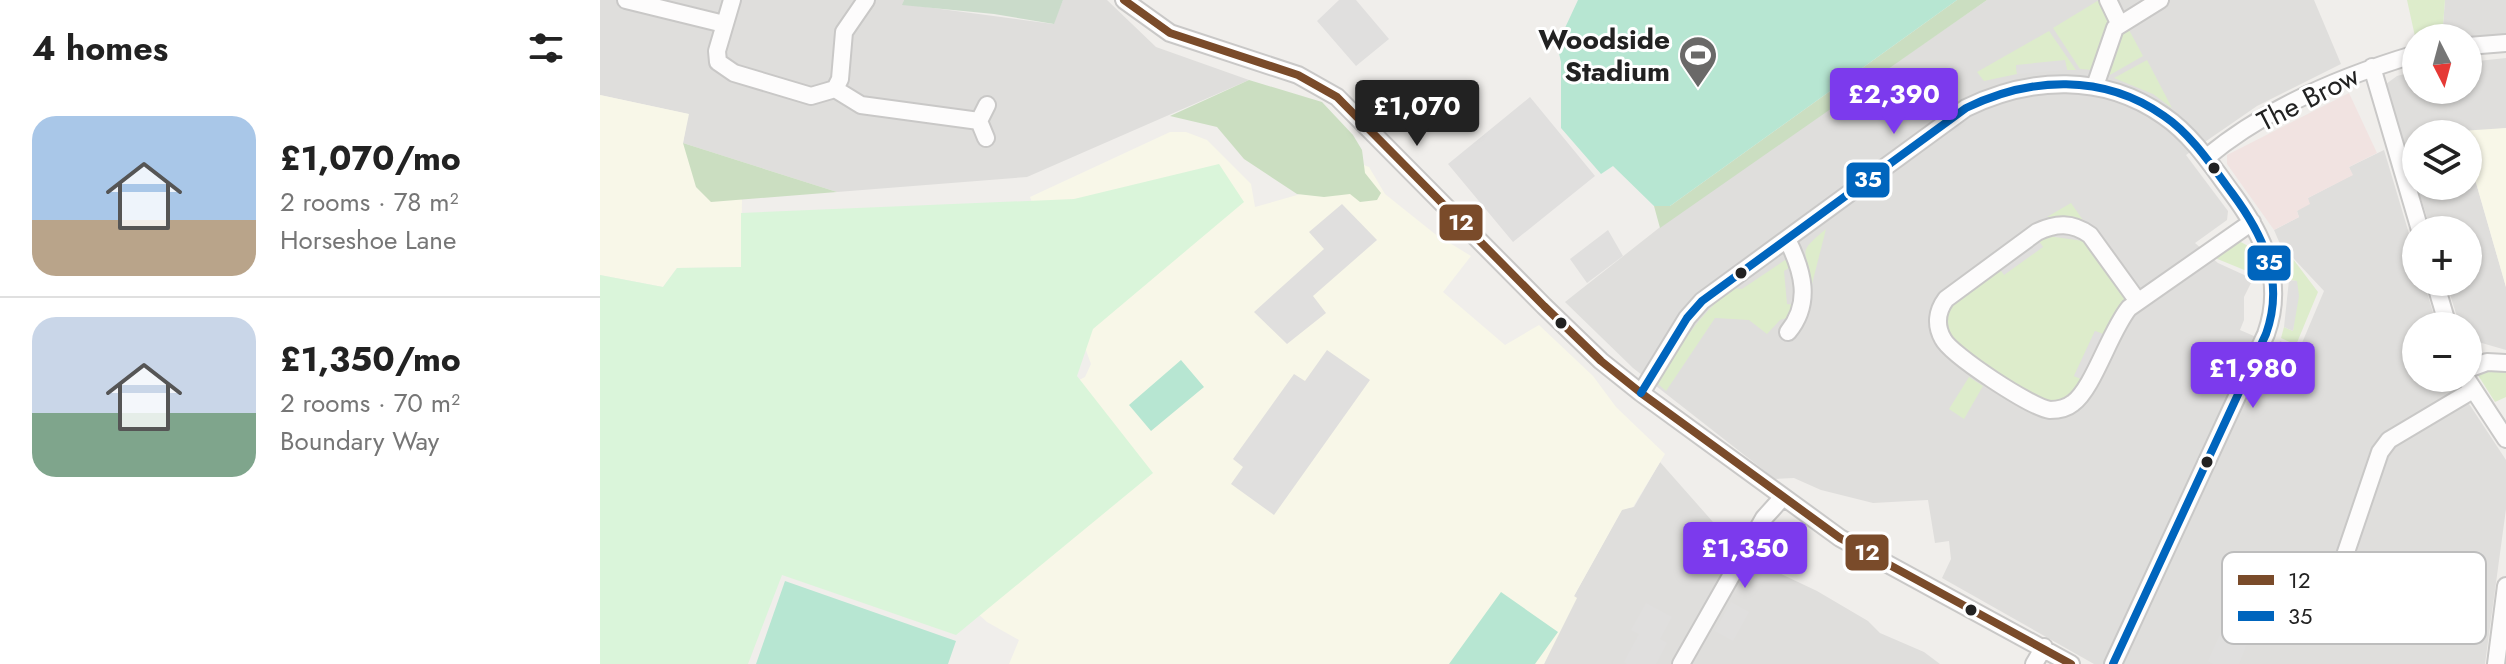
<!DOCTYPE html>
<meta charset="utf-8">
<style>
:root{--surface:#fff;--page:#f2f2f2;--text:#222;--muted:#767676;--line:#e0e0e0;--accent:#7c3aed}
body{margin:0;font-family:Jost,sans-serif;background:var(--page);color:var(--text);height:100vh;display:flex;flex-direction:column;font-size:30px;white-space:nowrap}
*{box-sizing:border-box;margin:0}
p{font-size:26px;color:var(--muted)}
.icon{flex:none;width:44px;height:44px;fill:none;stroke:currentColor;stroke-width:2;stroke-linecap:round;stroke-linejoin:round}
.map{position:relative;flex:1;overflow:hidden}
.side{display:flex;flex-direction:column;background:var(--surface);width:600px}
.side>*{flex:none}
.needle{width:52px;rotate:174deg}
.tools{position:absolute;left:1802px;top:24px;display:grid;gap:16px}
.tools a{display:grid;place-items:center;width:80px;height:80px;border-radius:50%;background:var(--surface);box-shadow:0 2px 6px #0004;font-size:40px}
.price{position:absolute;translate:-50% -68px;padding:0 18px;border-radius:8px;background:var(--accent);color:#fff;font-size:26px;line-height:52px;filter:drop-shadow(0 2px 4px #0008)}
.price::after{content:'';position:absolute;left:50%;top:48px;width:24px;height:18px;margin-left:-12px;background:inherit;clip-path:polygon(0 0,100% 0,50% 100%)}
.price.current{background:#222;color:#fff}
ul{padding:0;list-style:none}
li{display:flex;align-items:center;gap:24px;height:200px;padding:0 32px}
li+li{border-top:2px solid var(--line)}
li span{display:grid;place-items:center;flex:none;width:224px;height:160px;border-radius:24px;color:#555}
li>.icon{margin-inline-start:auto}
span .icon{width:96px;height:96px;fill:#fffc;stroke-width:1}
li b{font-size:34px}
h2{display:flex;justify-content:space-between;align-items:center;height:96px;padding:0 32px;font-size:34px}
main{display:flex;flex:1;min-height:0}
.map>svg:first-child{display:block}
</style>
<main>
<section class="side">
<h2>4 homes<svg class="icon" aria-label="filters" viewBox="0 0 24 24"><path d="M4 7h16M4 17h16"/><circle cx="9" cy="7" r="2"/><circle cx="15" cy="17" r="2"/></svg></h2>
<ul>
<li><span style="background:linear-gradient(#a9c7e8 65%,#b9a48a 0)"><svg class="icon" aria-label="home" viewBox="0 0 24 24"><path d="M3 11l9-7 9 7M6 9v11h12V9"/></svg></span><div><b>£1,070/mo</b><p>2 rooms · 78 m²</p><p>Horseshoe Lane</p></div></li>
<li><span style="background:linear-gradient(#c9d6e8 60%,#7fa58c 0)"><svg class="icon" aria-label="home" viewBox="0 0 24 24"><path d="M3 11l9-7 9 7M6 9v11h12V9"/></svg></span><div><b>£1,350/mo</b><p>2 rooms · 70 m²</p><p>Boundary Way</p></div></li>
</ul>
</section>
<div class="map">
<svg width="1906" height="664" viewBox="0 0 1906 664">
<rect width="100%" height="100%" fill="#f0eeeb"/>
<path fill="#dfdedc" d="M0,0H304L303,4L453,24L463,0H507L556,47L649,80L427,177L237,192L83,143L88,114L0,95Z
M1387,0H1714L1741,64L1657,106L1586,155L1628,211L1627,220L1595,243L1618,263L1653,279L1644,297V320L1640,330L1677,346L1680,341L1699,350L1724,291L1680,244L1674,230L1699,217L1697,211L1708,198L1752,175L1749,167L1784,150L1816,257V282H1824L1837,326H1816V378H1852L1906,460V509L1885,664H1494L1342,578L1351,559L1349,541L1335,543L1328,500L1273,503L1221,490L1194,478L1175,479L1033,368L965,302L1078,213Z
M1845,0H1906V34L1842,38Z
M1906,58V128L1862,134H1816V182L1786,84L1797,76L1816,71V90H1868V62Z
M1868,155L1906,287V350L1868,339V326H1860L1846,282H1868V230H1831L1817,186H1868Z
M1060,462L1143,556L1217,591L1268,621L1280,633L1324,652L1340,664H944L974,596L1022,509L1034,507Z"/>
<path fill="#f1e3e1" d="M1749,93L1777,153L1749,167L1753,175L1708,198L1710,204L1697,211L1699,217L1674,230L1627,164V155Z"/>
<path fill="#f8f7e8" d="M0,95L89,114L83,143L142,200L141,267L77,268L63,287L0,275Z
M1906,128V287L1868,155V134L1861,131Z
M570,132H586L607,140L651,184L655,207L704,193L761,164L769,167L785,194L835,234L871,256L843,292L905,345L939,325L993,376L1016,407L1065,454L1033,507L1022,510L974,596L977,598L944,664H409L419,640L387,622L363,600L353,444L485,377L491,364L430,197Z"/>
<path fill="#ddeccb" d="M1499,0L1511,22L1493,70L1480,69L1453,28Z
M1807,0H1845L1842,38H1816V41Z
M1528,28L1543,56L1508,76L1505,71L1518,37Z
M1449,31L1476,70H1467L1465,61L1416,66L1417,74L1384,81L1377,72Z
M1547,60L1572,108L1553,94L1514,78Z
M1471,203L1485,223L1465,216L1447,217Z
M1226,229L1212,284C1207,248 1195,255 1226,229Z
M1448,236L1483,241L1526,296L1505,335L1495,331L1474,376L1484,380C1473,395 1461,404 1443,401L1359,351L1342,329L1347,305L1399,268L1443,247L1438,240Z
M1639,241L1650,247L1659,276L1615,258Z
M1188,258L1192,266L1184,271L1187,304L1197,305L1194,316L1180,320L1167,334L1149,320L1115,318L1066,391L1058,384C1082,342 1095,320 1132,288L1142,289Z
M1693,259L1718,292L1696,345L1681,338L1684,327L1693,331L1697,281L1689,280L1688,263Z
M1893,368L1906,370V397L1895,402L1876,372Z
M1369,377L1383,386L1364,419L1349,409Z"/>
<path fill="#cbdec1" d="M1357,0H1387L1060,228L1054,206H1070Z
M649,80L722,102L753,135L762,150L765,173L781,193L777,200L760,202L750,194L724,197L697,194L644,159L617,127L570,116Z
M83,143L237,192L111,202L96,187Z"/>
<path fill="#cadbca" d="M304,0H463L454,24L394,14L302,5Z"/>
<path fill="#daf5da" d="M619,164L644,202L493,329L477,376L553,473L356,635L182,575L148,664H0V275L63,287L77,268L141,267V213L474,199Z"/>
<path fill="#b7e6d2" d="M978,0H1357L1070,206H1054L1013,166L1001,174L961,128V62L957,45Z
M581,360L604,387L551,431L529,405Z
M185,581L356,641L348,664H156Z
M901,592L958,632L935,664H849Z"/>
<path fill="#e0dfde" d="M739,0H756L789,39L756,66L717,21Z
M1465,60L1467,70L1417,74L1416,65Z
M930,97L995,176L913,242L848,164Z
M742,204L777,240L713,296L726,313L687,344L654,312L724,249L709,232Z
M1008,230L1023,256L987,283L970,259Z
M1438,240L1443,247L1404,275L1399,268Z
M1689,280L1697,281L1699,296L1693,331L1684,327Z
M1495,331L1505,335L1484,380L1474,376Z
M727,350L770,380L674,515L631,484L643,467L633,459L694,374L705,381Z
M1131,602L1149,612L1133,641L1115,631Z
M1046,603L1072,617L1060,639L1067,643L1056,664H1027L1024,662L1039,634L1031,630Z
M1633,606L1657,618L1639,664H1613L1608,661Z"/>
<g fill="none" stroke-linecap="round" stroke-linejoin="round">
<defs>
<path id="minor" d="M26,0L124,24
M132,0L117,51L118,62L134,73L211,96L235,89L261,105L379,121L386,138
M524,0L570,33L698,75L737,97L944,306L1001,361L1041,393L1240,538L1471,664
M1508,0L1519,23
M1868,46L1906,43
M1772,67L1820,230
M1495,86L1515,28L1560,0
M235,89L240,79L244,32L266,0
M379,121L387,105
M1607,157C1667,107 1742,76 1816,54
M1187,239C1203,271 1212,303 1188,332
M1835,282L1848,326
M1537,300L1490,235C1472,222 1456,223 1437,232L1346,299C1337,311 1335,325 1343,339C1351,355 1432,408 1450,410C1457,410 1467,408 1473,403C1493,389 1510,331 1529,308L1652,222
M1868,369L1887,362L1906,363
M1866,378L1906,439
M1041,393L1087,318L1102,301L1366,108C1430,77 1503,73 1564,116C1592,135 1612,166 1632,193C1664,236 1685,281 1666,334L1513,664
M1725,614L1780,452L1789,440L1873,390
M1081,664L1164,518L1182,498
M1434,664L1444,647
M1896,664L1906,586"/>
</defs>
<use href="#minor" stroke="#c9c8c7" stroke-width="20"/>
<use href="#minor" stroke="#fdfcfc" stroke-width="16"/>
<defs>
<path id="bus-1" d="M524,0L570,33L698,75L737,97L944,306L1001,361L1041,393L1240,538L1471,664"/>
<path id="bus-2" d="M1041,393L1087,318L1102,301L1366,108C1430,77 1503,73 1564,116C1592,135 1612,166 1632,193C1664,236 1685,281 1666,334L1513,664"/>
</defs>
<use href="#bus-1" stroke="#fff" stroke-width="14"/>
<use href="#bus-2" stroke="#fff" stroke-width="14"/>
<use href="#bus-1" stroke="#7a4b2a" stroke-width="8"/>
<use href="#bus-2" stroke="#0065bd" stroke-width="8"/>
</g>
<defs>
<symbol id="stadium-pin" viewBox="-11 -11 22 30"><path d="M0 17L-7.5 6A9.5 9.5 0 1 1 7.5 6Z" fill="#6a6968" stroke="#fff"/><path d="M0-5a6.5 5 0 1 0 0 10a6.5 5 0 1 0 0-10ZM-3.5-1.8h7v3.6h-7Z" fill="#fff"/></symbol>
</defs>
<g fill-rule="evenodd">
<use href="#stadium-pin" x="1076" y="33" width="44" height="60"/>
</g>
<g fill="#222" stroke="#fff" stroke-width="3">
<circle cx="1614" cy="168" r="7"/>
<circle cx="1141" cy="273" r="7"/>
<circle cx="961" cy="323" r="7"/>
<circle cx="1607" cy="462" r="7"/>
<circle cx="1371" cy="610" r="7"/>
</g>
<g text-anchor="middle" stroke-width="6" stroke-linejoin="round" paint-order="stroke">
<g font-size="28" font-weight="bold" fill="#222" stroke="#fff" text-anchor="end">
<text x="1070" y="49">Woodside<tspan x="1070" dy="32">Stadium</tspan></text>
</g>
<g font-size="28" fill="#222" stroke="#fff">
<text transform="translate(1708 98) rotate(-27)" y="10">The Brow</text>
</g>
</g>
<rect x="1622" y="552" width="264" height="92" rx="12" fill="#fff" stroke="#bdbdbd" stroke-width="2"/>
<rect x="1638" y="575" width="36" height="10" fill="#7a4b2a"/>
<rect x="1638" y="611" width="36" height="10" fill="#0065bd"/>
<g font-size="22" fill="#222">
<text x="1688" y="588">12</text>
<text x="1688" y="624">35</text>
</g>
<g stroke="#fff" stroke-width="3">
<rect x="1245" y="161" width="46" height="38" rx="8" fill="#0065bd"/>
<rect x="838" y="203" width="46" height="39" rx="8" fill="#7a4b2a"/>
<rect x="1646" y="244" width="46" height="38" rx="8" fill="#0065bd"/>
<rect x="1244" y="533" width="46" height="39" rx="8" fill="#7a4b2a"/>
</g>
<g font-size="22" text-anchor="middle" font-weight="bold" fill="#fff">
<text x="1268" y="187">35</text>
<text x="861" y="230">12</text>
<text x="1669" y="270">35</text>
<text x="1267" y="560">12</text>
</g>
</svg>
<div class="tools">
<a><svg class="needle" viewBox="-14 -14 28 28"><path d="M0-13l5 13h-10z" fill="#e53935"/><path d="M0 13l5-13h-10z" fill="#767676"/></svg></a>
<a><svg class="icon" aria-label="layers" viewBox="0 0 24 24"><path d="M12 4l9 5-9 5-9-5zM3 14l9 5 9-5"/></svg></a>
<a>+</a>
<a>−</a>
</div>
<b class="price" style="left:1294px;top:136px">£2,390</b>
<b class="price current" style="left:817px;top:148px">£1,070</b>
<b class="price" style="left:1653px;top:410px">£1,980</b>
<b class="price" style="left:1145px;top:590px">£1,350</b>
</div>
</main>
